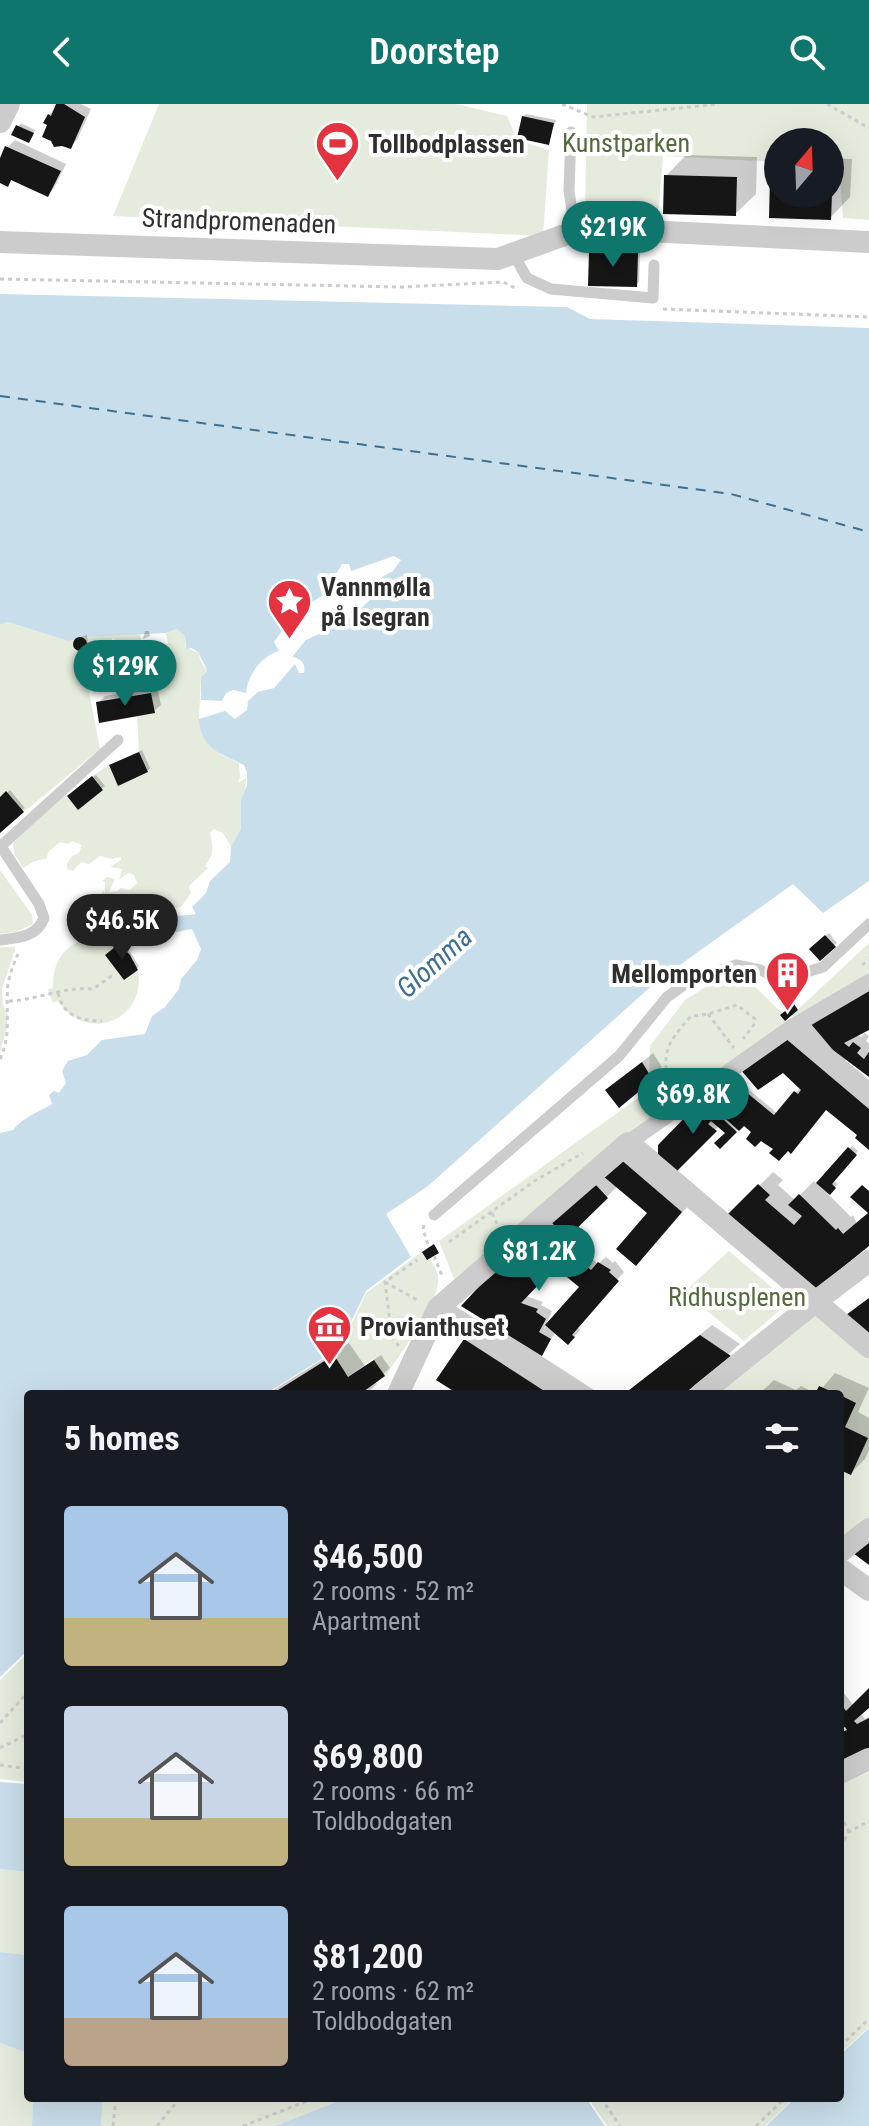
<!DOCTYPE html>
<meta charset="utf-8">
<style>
:root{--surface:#171b24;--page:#20242c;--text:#f1f3f6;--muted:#9ea1a6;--accent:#0f766e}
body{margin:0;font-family:"Roboto Condensed",sans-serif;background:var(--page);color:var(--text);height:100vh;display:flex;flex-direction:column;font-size:30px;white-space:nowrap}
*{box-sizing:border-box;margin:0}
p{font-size:26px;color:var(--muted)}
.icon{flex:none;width:44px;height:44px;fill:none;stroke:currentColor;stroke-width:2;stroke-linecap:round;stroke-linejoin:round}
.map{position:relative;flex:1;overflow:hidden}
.drawer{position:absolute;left:24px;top:1286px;width:820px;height:712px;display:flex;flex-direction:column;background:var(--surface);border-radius:8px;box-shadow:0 8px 32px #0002}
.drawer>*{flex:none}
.needle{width:52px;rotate:19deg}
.tools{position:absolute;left:764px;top:24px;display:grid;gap:16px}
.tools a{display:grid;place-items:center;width:80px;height:80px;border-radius:50%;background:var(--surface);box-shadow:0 8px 32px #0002;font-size:40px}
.price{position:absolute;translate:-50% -68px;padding:0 18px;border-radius:28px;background:var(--accent);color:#fff;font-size:26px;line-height:52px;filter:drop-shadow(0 2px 4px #0008)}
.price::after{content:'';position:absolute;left:50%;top:48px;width:24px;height:18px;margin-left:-12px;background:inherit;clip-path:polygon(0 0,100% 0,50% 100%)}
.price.current{background:#222;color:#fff}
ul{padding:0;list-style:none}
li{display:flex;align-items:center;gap:24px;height:200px;padding:0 40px}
li span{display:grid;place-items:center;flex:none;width:224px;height:160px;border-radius:8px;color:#555}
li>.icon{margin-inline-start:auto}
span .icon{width:96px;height:96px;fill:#fffc;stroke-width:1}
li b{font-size:34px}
h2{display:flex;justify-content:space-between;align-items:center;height:96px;padding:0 40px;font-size:34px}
header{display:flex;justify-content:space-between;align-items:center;height:104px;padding:0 40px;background:var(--accent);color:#fff;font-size:36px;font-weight:600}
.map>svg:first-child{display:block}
</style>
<header><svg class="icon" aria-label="back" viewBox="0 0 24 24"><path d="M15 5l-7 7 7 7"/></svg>Doorstep<svg class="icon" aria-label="search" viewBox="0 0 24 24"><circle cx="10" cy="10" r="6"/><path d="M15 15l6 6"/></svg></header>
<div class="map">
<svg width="869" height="2022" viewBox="0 0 869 2022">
<rect width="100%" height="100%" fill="#fff"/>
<path fill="#e5ecdd" d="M159,0H456L507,12L517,36L549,46L543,132L113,112Z
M587,0H869V116L843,114L839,61L830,60V38H778V58L663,52L658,113L585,109Z
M6,518L68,537L73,534L75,547L81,546L100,645L24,708L6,688L0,693V521Z
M177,525L185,532V543L199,549L200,556L207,567L201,573L199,615L222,651L239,659L240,672L238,679L246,674L245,688L241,696V725L231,743L223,729L214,725L210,729C213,743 215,749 205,762L208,764L189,782L191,789L181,803L144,809V812L131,806L135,800L134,797L123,798L129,792V789L121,797L114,790L115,797L110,806H107V803H91L93,799L99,801L103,786L105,789V778L102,777L107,773L115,775L109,788L118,787L120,784L130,786L137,779L134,771L128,769L119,776L122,765L110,763L121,756V753L112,755L100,752L89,760L81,758L73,767L67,765V760L72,752L79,749L82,741L72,737L68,740L60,738L48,748L47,754L33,758L23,764L14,749L13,739L64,689L78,705L103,686L92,672L109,661L118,681L148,668L139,648L137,612L154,609L151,589L153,582L150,541L168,540L166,529Z
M140,529L141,537L119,539L113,534L109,540L86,541L85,533Z
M113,568L118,572L119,582L93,586L92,580L95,579H92L91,572Z
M0,766L32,811L33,820L16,828L0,830Z
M86,834L107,835L119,840L105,851L124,876L138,866C147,917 86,940 58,897L53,899L48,885L53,884C52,860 63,842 86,834Z
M869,839V870L795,916L791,912Z
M0,843H15V846L2,885L3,902L8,910L7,923L0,949Z
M736,864L791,918L625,1033L454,1175L439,1137L649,986L650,942L685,896Z
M423,1147C430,1155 437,1163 438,1174C441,1197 398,1252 385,1273L373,1255L348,1272L332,1250L340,1245L366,1189Z
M729,1147L789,1198L744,1237L684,1188Z
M815,1204L869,1250V1421L840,1445V1290H708Z
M28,1549V1678L0,1675V1576Z
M869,1668V1923L840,1950V1681Z
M0,1765L28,1768V1851L0,1848Z
M0,1939L28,1949V1994H33L32,2022H0Z
M103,1994H346L275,2022H101Z
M588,1994H794L765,2022H607Z"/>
<path fill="#c9deeb" d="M0,190L567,203L590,215L869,224V777L823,809L793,780L656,878L428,1082L386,1110L411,1153L366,1187L338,1245L265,1290H28V1546L0,1573V1029L13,1026C23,1013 37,1009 52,1000L49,991L54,987L59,989L66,979L62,967L68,957L87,951L102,936L145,930L152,912L165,903L179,885L181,875L197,856L201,845L192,825L176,828L87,817L91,811L90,805C126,807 159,816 196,810L192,803L206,789L210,777L230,758L231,743L241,725V696L247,681V668L244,661C220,649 201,645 199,615L225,607L235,615L247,606L248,597L258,588L274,584L295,560L299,569H304C306,560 301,554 292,553L306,536L347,517L371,495L374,481L382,473L393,467L401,456L394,452L351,467L349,460H342L336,470L338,475L334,484L295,509L274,538L279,547C261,552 247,572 246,589L233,586L226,589L222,597L201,596V573L207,567C205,560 201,556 199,549L192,544L186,545L185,532L177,525L166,529L85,533L68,537L7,518L0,521Z
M0,1678L28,1680V1768L0,1765Z
M0,1848L28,1851V1949L0,1939Z
M869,1924V2022H766L795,1994H840V1951Z
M33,1994H103L101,2022H32Z
M346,1994H586L605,2022H275Z"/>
<path fill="#0003" fill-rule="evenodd" d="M59,0H81L91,5L77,36L70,43L50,20L49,11Z
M526,10L556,16L548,39L523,13Z
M21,19L35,26L31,34L14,30Z
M15,36L66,60L54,84L48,91L13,74L8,80L0,77V59L8,43Z
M686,51L757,53L756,90L735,110L666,72Z
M830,54L852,55L850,93L830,114L771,112L772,74L778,68V90H830Z
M594,145L640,146L639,178L636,181L591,148Z
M145,527H149L150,532L143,535Z
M87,531L88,541L76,545L75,535Z
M157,583L161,601L154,607L98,599L105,592Z
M142,646L150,664L147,667L111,661Z
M96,671L105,682L102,684L72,689Z
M10,686L25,704L0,726V695Z
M829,829L837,839L820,854L812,845Z
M123,838L139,862L136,865L110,848Z
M806,915L869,922L856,930L861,933L865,929L869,932L866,937L869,939V971L847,954L837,966L869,993V1043L860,1031L827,1004L776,1045L744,1019L720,1042L728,1028L719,1022L676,1065L701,1087L656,1139L650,1109L618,1082L566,1132L598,1160L606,1153L613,1159L615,1157L624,1168L577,1223L580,1226L568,1239L556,1228L540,1251L600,1290H461L465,1236L486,1215L464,1201L641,1035L660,1051L706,995L708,996L734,973L778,1010L801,983L783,967L743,965ZM537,1146L582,1182L544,1225L552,1207L541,1201L543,1198L526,1192L551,1166L533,1150Z
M653,949L662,963L652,974L608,986Z
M852,1042L858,1047L833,1076L838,1080L828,1090L851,1113L853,1111L857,1120L869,1110V1139L731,1110L773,1068L783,1076L778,1081L795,1096L814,1077L817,1080Z
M712,1221L740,1240L681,1290H625Z
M349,1239L365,1262L381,1251L390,1264L375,1277L377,1280L366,1290H267Z
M835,1269L869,1284L858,1308L869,1314V1346L865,1355L851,1369L840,1364V1290H759L774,1276L796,1286L801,1282L817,1290Z
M869,1586V1601L860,1609L865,1615L869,1613V1641L840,1655V1627L848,1623L845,1620L840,1623V1592L844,1589L854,1602Z"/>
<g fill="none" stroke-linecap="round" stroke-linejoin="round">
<path stroke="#3d7090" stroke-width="2" stroke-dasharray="10 8" stroke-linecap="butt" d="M0,292L731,390L869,428"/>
</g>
<path fill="#161616" d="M56,0H64L85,13L71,45L62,42L54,43L51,37L42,33L47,21L43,19L48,10L51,12Z
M522,12L554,19L549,41L517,34Z
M16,21L34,29L29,39L11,31Z
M5,42L61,67L48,93L11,76L8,83L0,79V54Z
M664,71L737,73L736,112L663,110Z
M770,73H778V90H832L831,116L769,114Z
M589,147L638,149L637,183L588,182Z
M73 540a7 7 0 1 1 14 0a7 7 0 1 1-14 0Z
M151,589L155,609L99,619L96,598Z
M139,648L148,668L118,682L109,661Z
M92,672L103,686L78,706L67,692Z
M6,687L24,708L0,729V693Z
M825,831L836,843L820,857L809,845Z
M119,840L130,851L138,866L124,876L105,851Z
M869,886V926L844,939L849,943L853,938L861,944L857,949L864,955L869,948V973L833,946L811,920Z
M794,900L798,906L785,917L780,911Z
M785,934L869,1005V1046L855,1034L857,1031L826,1006L791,1050L788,1047L779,1057L769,1049L773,1045L761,1037L755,1043L746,1035L751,1028L744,1022L739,1027L705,996L730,975L774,1011L794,987L798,990L801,986L783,969L758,986L740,965Z
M642,958L653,976L619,1004L605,986Z
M702,996L737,1028L720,1045L714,1039L725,1029L711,1017L708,1020L717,1027L677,1067L658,1051V1041Z
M848,1043L857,1051L832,1080L836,1084L830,1091L816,1079Z
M619,1054L682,1108L636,1162L616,1145L647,1109L603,1072Z
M758,1080L770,1091L765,1096L794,1121L802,1112L788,1101L799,1090L836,1126L838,1124L843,1130L868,1109L850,1093L862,1081L869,1087V1142L816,1185L728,1110Z
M596,1081L608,1094L567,1134L546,1113Z
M537,1120L591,1166L598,1158L611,1166L609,1168L619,1177L572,1231L575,1233L568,1241L545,1221L579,1183L537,1148L528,1158L538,1168L540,1166L544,1170L542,1172L545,1174L521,1199L538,1205L536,1208L546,1215L539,1228L551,1235L542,1252L461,1202Z
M434,1140L439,1149L427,1156L422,1148Z
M869,1194V1230L846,1211Z
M700,1231L731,1252L684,1290H624Z
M464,1235L549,1290H458L436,1276Z
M334,1251L348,1273L374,1256L385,1272L360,1290H272Z
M819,1282L837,1290H815Z
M840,1291L856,1299L845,1323L868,1334L851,1371L840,1366Z
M869,1427V1461L853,1449Z
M869,1584V1604L854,1617L857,1620L869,1614V1644L840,1658V1629L847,1626L845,1623L840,1626V1599L846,1607Z"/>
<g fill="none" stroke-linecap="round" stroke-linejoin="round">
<path stroke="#ccc" stroke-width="3" stroke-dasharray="4 4" stroke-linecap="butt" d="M562,0L593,13L719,0
M827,0L869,24
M0,175L402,183L503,178L515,184
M663,205L869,213
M862,861L869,856
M58,889C63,912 81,917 102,917
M784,891L785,907
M9,897C37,896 66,882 93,885L113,871
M708,910L734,944
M0,955C12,930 5,906 8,880C10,869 14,859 18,850
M669,989C663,948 663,944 691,912L708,910L737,901L755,915V919L743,935
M492,1109L499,1124
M424,1121L423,1125L429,1144
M449,1138L536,1076L583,1049
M434,1152L443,1174
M385,1178L419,1197
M399,1242L392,1234L385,1178L417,1156
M0,1619L28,1588
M0,1644L28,1630
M0,1661L28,1665
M840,1711L849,1728
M840,1743L849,1728L869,1717
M840,1942L869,1915
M601,1994L620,2022
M113,2022L116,1994
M157,2022L180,1994
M243,2022L315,1994
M756,2022L785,1994"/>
<path stroke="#ccc" stroke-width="11" d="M571,28L569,87L575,127
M514,151L527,174L551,185L653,194L654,161
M0,741L39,800L44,814C37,833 18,834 0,836
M1,742L118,636
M434,1111L619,952L667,893L691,876L736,861L760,866L783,875L810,867L823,863L869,820"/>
<path stroke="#ccc" stroke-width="16" d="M792,923L869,986
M628,1039L792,923L869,878"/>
<path stroke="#ccc" stroke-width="22" d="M0,18L9,0
M0,138L498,155L584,124L869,138
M438,1204L572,1290
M398,1290L438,1204L628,1039L869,1243
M701,1290L815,1198L869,1157
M840,1448L869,1425
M840,1465L869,1486
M840,1669L869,1655"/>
</g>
<defs>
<symbol id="stadium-pin" viewBox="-11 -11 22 30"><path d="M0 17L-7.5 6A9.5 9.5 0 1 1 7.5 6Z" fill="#e33340" stroke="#fff"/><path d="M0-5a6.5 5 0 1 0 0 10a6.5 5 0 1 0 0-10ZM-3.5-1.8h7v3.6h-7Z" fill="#fff"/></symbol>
<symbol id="sight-pin" viewBox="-11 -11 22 30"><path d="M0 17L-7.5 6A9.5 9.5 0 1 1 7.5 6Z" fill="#e33340" stroke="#fff"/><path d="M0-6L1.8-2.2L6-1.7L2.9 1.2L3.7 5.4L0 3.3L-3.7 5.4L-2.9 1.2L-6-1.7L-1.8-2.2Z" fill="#fff"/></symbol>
<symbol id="building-pin" viewBox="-11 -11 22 30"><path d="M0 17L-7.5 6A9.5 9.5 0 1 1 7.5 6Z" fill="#e33340" stroke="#fff"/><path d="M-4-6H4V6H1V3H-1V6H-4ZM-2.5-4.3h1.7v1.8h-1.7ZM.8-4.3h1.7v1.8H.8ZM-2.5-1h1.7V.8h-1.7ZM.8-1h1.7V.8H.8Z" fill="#fff"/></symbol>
<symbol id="museum-pin" viewBox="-11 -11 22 30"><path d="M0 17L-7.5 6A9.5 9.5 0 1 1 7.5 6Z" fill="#e33340" stroke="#fff"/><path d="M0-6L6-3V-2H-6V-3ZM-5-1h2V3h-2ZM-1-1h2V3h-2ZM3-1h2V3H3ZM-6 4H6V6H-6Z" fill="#fff"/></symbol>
</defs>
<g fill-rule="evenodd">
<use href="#stadium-pin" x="312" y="14" width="51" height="69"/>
<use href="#sight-pin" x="264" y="472" width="51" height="69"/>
<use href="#building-pin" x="762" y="844" width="51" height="69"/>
<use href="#museum-pin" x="304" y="1198" width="51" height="69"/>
</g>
<g text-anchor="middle" stroke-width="8" stroke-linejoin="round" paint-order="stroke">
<g font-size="26" fill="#526a3c" stroke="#fff">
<text x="626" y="48">Kunstparken</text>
<text x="737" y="1202">Ridhusplenen</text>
</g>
<g font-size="26" font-weight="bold" fill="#2f2f2f" stroke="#fff" text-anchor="start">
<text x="368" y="49">Tollbodplassen</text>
<text x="321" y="492">Vannmølla<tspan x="321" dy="30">på Isegran</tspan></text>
<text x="757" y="879" text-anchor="end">Mellomporten</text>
<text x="360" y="1232">Provianthuset</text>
</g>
<g font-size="26" fill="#2f2f2f" stroke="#fff">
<text transform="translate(239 117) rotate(2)" y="9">Strandpromenaden</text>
</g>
<g font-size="28" font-style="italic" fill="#3d7090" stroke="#fff">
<text transform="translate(434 858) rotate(-42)" y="10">Glomma</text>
</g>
</g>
</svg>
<div class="tools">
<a><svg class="needle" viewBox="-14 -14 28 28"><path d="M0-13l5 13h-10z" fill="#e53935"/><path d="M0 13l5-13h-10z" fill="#9ea1a6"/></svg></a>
</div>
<b class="price" style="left:613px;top:165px">$219K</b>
<b class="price" style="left:125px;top:604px">$129K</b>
<b class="price current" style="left:122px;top:858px">$46.5K</b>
<b class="price" style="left:693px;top:1032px">$69.8K</b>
<b class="price" style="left:539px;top:1189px">$81.2K</b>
<section class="drawer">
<h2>5 homes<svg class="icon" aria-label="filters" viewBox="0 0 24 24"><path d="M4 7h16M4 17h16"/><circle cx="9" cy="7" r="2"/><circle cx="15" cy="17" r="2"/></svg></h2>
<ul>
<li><span style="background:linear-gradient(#a9c7e8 70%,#c2b280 0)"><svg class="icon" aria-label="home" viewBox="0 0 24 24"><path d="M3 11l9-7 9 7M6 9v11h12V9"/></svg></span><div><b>$46,500</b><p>2 rooms · 52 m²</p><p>Apartment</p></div></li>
<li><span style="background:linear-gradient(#c9d6e8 70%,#c2b280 0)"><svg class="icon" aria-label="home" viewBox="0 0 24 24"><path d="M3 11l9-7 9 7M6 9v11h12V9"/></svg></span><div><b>$69,800</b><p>2 rooms · 66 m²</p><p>Toldbodgaten</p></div></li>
<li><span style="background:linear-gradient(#a9c7e8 70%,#b9a48a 0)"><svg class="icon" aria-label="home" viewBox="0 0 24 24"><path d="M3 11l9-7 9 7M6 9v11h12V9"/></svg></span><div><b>$81,200</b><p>2 rooms · 62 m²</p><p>Toldbodgaten</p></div></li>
</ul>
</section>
</div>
